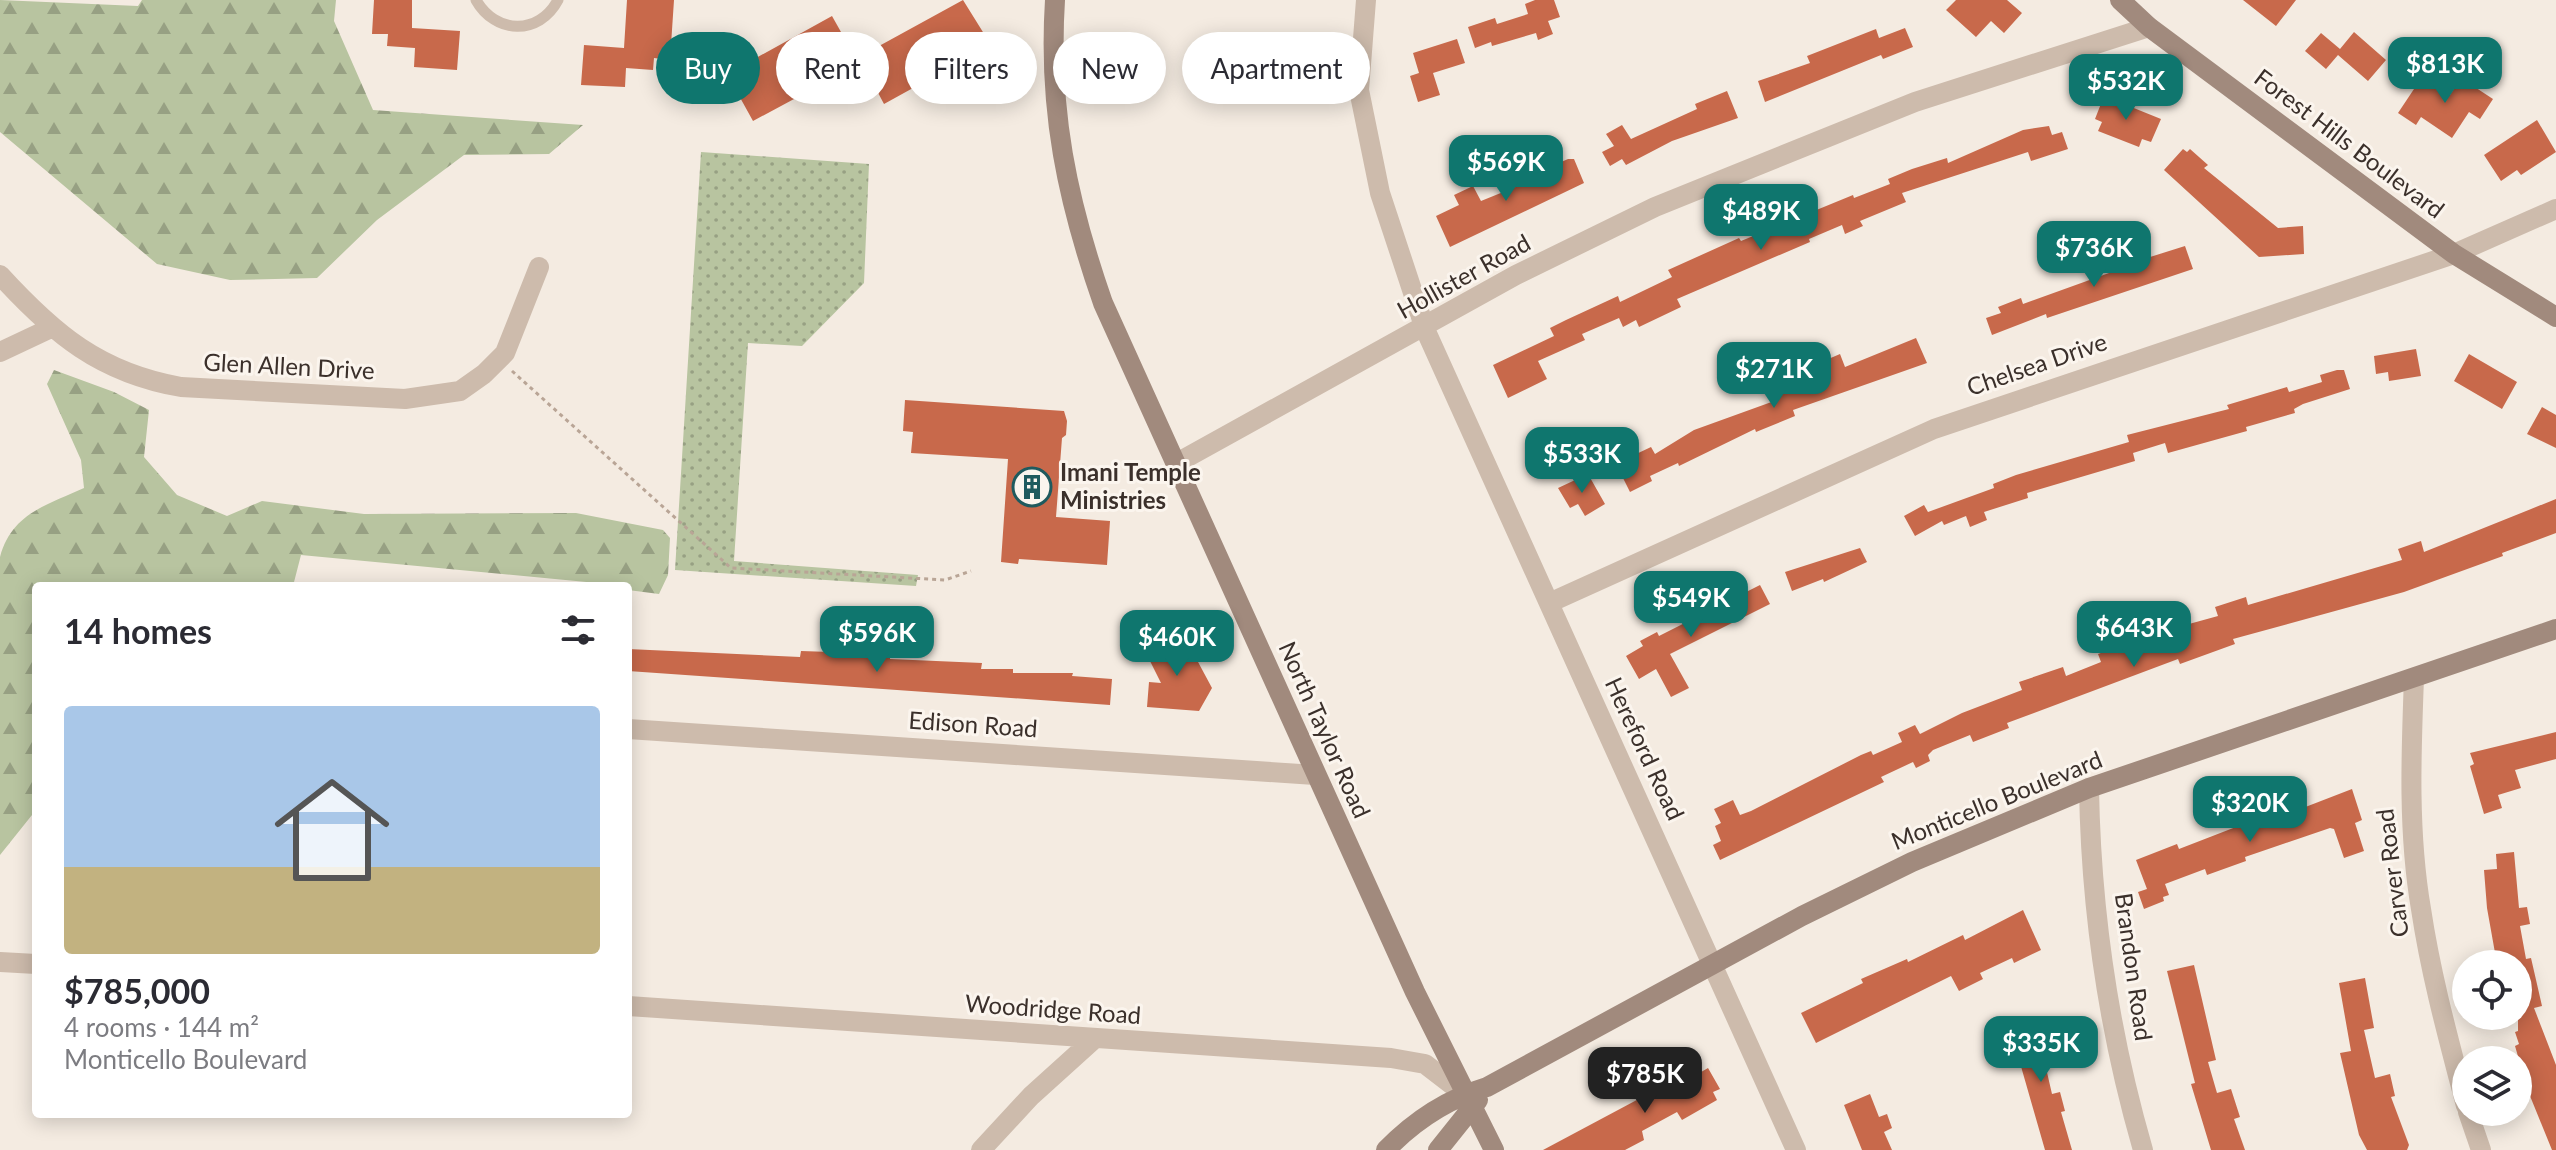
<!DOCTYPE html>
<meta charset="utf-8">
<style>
:root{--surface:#fff;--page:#f7f7f7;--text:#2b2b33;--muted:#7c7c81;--accent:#0f766e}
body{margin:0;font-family:Lato,sans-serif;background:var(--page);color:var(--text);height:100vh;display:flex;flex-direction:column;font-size:30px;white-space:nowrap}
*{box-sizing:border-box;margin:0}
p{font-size:26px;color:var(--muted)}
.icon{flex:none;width:44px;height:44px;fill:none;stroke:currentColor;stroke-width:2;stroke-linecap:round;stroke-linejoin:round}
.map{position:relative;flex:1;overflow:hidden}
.drawer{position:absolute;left:32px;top:582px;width:600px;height:536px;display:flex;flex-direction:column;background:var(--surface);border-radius:8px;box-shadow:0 4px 20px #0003}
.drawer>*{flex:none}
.banner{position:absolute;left:656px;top:32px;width:760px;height:72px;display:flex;gap:16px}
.buttons{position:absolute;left:2452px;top:950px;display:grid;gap:16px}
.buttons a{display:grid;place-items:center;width:80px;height:80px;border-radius:50%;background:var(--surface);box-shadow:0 4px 20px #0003;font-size:40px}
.price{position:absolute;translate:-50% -68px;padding:0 18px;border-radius:16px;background:var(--accent);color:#fff;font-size:26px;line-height:52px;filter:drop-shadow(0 2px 4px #0008)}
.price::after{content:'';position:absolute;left:50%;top:48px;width:24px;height:18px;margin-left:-12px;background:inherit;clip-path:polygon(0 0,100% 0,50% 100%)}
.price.on{background:#222;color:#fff}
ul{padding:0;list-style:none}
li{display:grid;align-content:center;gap:16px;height:424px;padding:0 32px}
li span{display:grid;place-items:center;height:248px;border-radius:8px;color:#555}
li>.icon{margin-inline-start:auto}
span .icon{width:144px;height:144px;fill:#fffc;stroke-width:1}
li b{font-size:34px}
h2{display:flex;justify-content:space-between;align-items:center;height:96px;padding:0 32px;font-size:34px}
.chip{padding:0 28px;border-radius:36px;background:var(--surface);box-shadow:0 4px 20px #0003;font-size:28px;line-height:72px}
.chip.on{background:var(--accent);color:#fff}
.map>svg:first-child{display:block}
</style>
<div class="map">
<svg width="2556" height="1150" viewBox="0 0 2556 1150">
<defs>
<pattern id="grass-dots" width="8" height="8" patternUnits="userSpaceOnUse" patternTransform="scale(2)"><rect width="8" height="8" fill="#b8c4a0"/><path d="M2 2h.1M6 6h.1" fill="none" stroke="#97a083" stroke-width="1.8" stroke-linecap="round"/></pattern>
<pattern id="forest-firs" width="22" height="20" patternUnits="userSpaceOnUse" patternTransform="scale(2)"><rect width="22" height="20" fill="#b8c4a0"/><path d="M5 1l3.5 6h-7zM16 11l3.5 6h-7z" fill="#97a083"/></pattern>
</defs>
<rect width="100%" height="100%" fill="#f4ebe1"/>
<path fill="url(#grass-dots)" d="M701,152L869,164L864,283L802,346L748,343L734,561L918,575L916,586L675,570Z"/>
<path fill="url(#forest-firs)" d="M0,0L138,6L142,0H336L334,21L373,110L583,125L549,154L464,155L377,220L317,278L230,280L157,264L0,132Z
M54,370L114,392L149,410L144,457L177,495L227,516L262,501L364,514L576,513L663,530L670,538L668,575L659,594L628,590V586L301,555L293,586H36V810L0,855V557C12,513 47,505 84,488L81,460L47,384Z"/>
<path fill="#c8694b" d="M374,0H412V28L460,31L457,70L414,67L415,48L387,46L388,34H372Z
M627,0H674L670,60L654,58L653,70L626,68L625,87L581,85L584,45L624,48Z
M963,0L991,45L884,104L859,57Z
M1535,0H1554L1560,17L1548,21L1553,34L1538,40L1536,33L1492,46L1491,42L1475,48L1468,27L1495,18L1497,24L1528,14L1525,4Z
M1956,0H2007L2022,13L2004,33L1991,21L1976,37L1946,10Z
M2243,0H2296L2276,26Z
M832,16L859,64L753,121L727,74Z
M1905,28L1913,47L1883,59L1881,55L1765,102L1758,81L1810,63L1807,56L1876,29L1879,38Z
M2354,32L2386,60L2368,81L2338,55L2326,69L2305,51L2321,33L2340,49Z
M1457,39L1465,63L1433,73L1440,95L1418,102L1410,76L1419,73L1413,53Z
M2422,77L2450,95L2461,78L2493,99L2480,119L2469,112L2452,138L2421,117L2416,125L2398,113Z
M1727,91L1738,118L1672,141L1626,165L1622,159L1610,166L1602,152L1614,146L1606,134L1622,125L1631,139L1697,109L1695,104Z
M2104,96L2161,119L2151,142L2142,139L2139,147L2098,131L2102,122L2095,119Z
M2537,120L2556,152L2521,175L2517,170L2501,181L2484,155Z
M2049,126L2052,135L2062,132L2068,149L2031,161L2028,152L1902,193L1906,202L1860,221L1863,226L1845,234L1842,225L1809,239L1810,242L1677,299L1681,307L1639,327L1636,320L1623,327L1619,318L1582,334L1585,340L1538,361L1547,379L1508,398L1493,365L1554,336L1550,328L1566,320L1618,296L1620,302L1672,277L1668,270L1739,238L1741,241L1853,195L1854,198L1890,184L1888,179L1912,169L1947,158L1948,163L2023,130Z
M2183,149L2187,152L2190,149L2208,165L2204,168L2278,228L2303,226L2304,254L2259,257L2164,170Z
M1568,159H1574L1584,183L1450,247L1436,216L1459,205L1454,195L1473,186L1481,201L1545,175L1543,170Z
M2185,246L2193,269L2047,318L2046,314L1992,335L1986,318L2001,313L1998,307L2021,298L2023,304L2109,273L2106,264L2128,256L2131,263Z
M1916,338L1927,363L1793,410L1795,416L1756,432L1755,429L1679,466L1678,463L1650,476L1652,481L1630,492L1618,468L1634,461L1632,456L1651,447L1655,454L1694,430L1777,400L1775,394L1824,375L1819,363L1840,354L1845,367Z
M2416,349L2421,376L2389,381L2388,372L2376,374L2374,356Z
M2469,354L2517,382L2502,409L2454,381Z
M2337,370H2344L2350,389L2303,404L2294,409L2295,413L2246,427L2247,431L2168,453L2165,443L2133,453L2135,461L2027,493L2028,498L1984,512L1987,520L1970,527L1966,516L1944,525L1942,521L1915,536L1904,516L1924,505L1928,512L1994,488L1993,484L2016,475L2129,442L2127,435L2229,409L2227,405L2287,387L2289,392L2322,382L2320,375Z
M905,400L1064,411L1067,421L1066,435L1062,438L1056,517L1110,521L1107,565L1019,559L1018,564L1001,562L1008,459L911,453L913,432L903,431Z
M2542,407L2556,415V448L2527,434Z
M1588,474L1605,504L1585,516L1578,504L1570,508L1558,488Z
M2556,499V533L2502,553L2503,556L2404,592L2233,639L2235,644L2180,664L2178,659L2007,723L2009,728L1973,742L1970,735L1933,750L1928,755L1930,761L1916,768L1913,762L1881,777L1884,782L1720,860L1713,845L1721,841L1715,826L1721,823L1714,809L1733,800L1740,815L1751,811L1861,755L1871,751L1873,755L1902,742L1898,733L1915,725L1920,734L1962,713L2022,690L2019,682L2063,667L2066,676L2101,662L2098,654L2160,632L2156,620L2185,613L2189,624L2218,616L2215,607L2246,597L2248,605L2402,560L2398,549L2421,541L2424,552Z
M1860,548L1867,562L1824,582L1823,579L1792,591L1785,572Z
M1760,585L1770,604L1670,654L1689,688L1671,697L1656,669L1639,679L1626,656L1643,646L1640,641L1657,632L1659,636Z
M1183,634L1212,688L1199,711L1147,707L1149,682L1161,683L1146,653Z
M628,649L800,657L801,651L890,654V659L982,663L981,669H1013V673H1073L1072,676L1112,679L1110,705L628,671Z
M2556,732V759L2515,770L2521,788L2498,795L2502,808L2484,814L2470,766L2474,764L2470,753Z
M2352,789L2362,820L2355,823L2364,851L2344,858L2334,829L2330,828L2245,857L2246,861L2207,875L2205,869L2165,884L2169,895L2163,897L2164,901L2144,909L2138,892L2147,889L2136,860L2177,844L2179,849L2272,813L2274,819Z
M2514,852L2519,908L2527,907L2530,924L2520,926L2526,959L2531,958L2542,1006L2534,1008L2556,1065V1150H2552L2528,1091L2515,1046L2519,1044L2515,1032L2518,1031V964H2497L2487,908L2484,870L2497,869L2496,854Z
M2023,910L2041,950L2014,963L2012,958L1980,973L1983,979L1959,991L1951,976L1816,1043L1801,1013L1863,983L1861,979L1907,959L1908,962L1963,935L1965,940Z
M2194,965L2216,1060L2208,1062L2217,1093L2231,1089L2240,1117L2234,1119L2245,1150H2211L2191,1084L2195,1083L2167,971Z
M2365,978L2374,1028L2364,1030L2375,1078L2390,1074L2395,1096L2391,1097L2409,1145L2407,1150H2367L2359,1135L2340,1053L2351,1051L2339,983Z
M2039,1016L2052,1052L2043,1055L2052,1094L2060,1092L2065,1111L2061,1112L2072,1150H2045L2016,1049L2019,1048L2011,1026Z
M1708,1068L1720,1089L1713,1092L1717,1100L1682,1120L1677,1112L1642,1131L1644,1140L1625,1150H1543L1693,1070L1696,1075Z
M1870,1094L1879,1117L1887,1114L1892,1128L1884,1132L1892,1150H1862L1844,1105Z"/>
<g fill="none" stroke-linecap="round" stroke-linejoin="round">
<path stroke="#b9a596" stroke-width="3" stroke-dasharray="4 4" stroke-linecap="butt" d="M512,371L731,568L945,580L971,571"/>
<path stroke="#cdbbac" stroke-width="11" d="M476,0C495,34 539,36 558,0"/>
<path stroke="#cdbbac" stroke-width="20" d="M1366,0L1359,90L1380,193L1425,329L1796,1150
M0,275C54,334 100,373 181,387L405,399L460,391L484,374L505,353L539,267
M0,352L51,328
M1175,464L1516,275L1655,207L1915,102L2149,27
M1549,603L1934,429L2454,254L2556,209
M2414,678C2411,755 2408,833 2421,909C2431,976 2449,1041 2466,1106
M628,729L1315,775
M2089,788C2091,910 2109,1033 2143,1150
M0,962L36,964
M628,1006L1391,1058L1425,1064L1464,1094
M2468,1112L2481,1150
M981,1150L1031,1096L1093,1040"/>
<path stroke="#a18a7d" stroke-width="20" d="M1055,0C1048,110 1067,200 1103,303L1415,992L1494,1150
M2120,0L2149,27L2454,254L2556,317
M1386,1150C1415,1120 1447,1099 1487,1087L1802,916L1912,862L2089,788L2556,629
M1438,1150L1478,1100"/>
</g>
<defs>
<symbol id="building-ring" viewBox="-11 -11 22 22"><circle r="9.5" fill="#fbf5ee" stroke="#1f5a5e" stroke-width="1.5"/><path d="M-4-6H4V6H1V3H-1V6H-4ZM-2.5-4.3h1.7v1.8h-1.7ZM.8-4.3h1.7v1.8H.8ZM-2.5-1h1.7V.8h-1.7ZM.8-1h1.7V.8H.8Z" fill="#1f5a5e"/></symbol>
</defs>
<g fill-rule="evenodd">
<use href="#building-ring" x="1010" y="465" width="44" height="44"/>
</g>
<g text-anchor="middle" stroke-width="6" stroke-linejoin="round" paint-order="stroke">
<g font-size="24" fill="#3b302b" stroke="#fbf5ee">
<text transform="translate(2349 144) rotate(37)" y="8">Forest Hills Boulevard</text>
<text transform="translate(1464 277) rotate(-29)" y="8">Hollister Road</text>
<text transform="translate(2037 365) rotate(-19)" y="8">Chelsea Drive</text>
<text transform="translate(289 367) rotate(3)" y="8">Glen Allen Drive</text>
<text transform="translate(973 725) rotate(4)" y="8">Edison Road</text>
<text transform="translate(1324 730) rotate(66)" y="8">North Taylor Road</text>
<text transform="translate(1644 749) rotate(65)" y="8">Hereford Road</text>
<text transform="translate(1997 801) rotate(-22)" y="8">Monticello Boulevard</text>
<text transform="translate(2393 873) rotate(-97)" y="8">Carver Road</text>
<text transform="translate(2133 967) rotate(82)" y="8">Brandon Road</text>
<text transform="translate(1053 1010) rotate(4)" y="8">Woodridge Road</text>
</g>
<g font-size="24" font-weight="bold" fill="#3b302b" stroke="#fbf5ee" text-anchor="start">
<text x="1060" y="481">Imani Temple<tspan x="1060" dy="28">Ministries</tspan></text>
</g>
</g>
</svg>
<div class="buttons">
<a><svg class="icon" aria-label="locate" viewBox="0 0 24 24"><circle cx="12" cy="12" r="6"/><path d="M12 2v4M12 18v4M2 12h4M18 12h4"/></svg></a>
<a><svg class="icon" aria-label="layers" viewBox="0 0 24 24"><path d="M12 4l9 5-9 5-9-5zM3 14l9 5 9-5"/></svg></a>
</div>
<b class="price" style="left:2445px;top:105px">$813K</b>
<b class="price" style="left:2126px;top:122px">$532K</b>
<b class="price" style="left:1506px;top:203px">$569K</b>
<b class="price" style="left:1761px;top:252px">$489K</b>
<b class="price" style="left:2094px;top:289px">$736K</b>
<b class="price" style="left:1774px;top:410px">$271K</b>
<b class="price" style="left:1582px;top:495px">$533K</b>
<b class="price" style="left:1691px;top:639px">$549K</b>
<b class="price" style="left:2134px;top:669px">$643K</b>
<b class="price" style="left:877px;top:674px">$596K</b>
<b class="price" style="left:1177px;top:678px">$460K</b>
<b class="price" style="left:2250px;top:844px">$320K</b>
<b class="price" style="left:2041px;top:1084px">$335K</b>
<b class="price on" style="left:1645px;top:1115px">$785K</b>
<div class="banner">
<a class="chip on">Buy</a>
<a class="chip">Rent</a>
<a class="chip">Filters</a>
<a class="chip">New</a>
<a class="chip">Apartment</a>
</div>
<section class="drawer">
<h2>14 homes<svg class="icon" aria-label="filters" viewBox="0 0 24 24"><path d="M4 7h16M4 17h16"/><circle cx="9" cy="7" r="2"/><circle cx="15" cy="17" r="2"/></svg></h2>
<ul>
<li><span style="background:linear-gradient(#a9c7e8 65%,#c2b280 0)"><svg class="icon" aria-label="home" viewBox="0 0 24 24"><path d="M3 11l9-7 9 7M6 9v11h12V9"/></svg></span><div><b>$785,000</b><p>4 rooms · 144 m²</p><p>Monticello Boulevard</p></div></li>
</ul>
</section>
</div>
